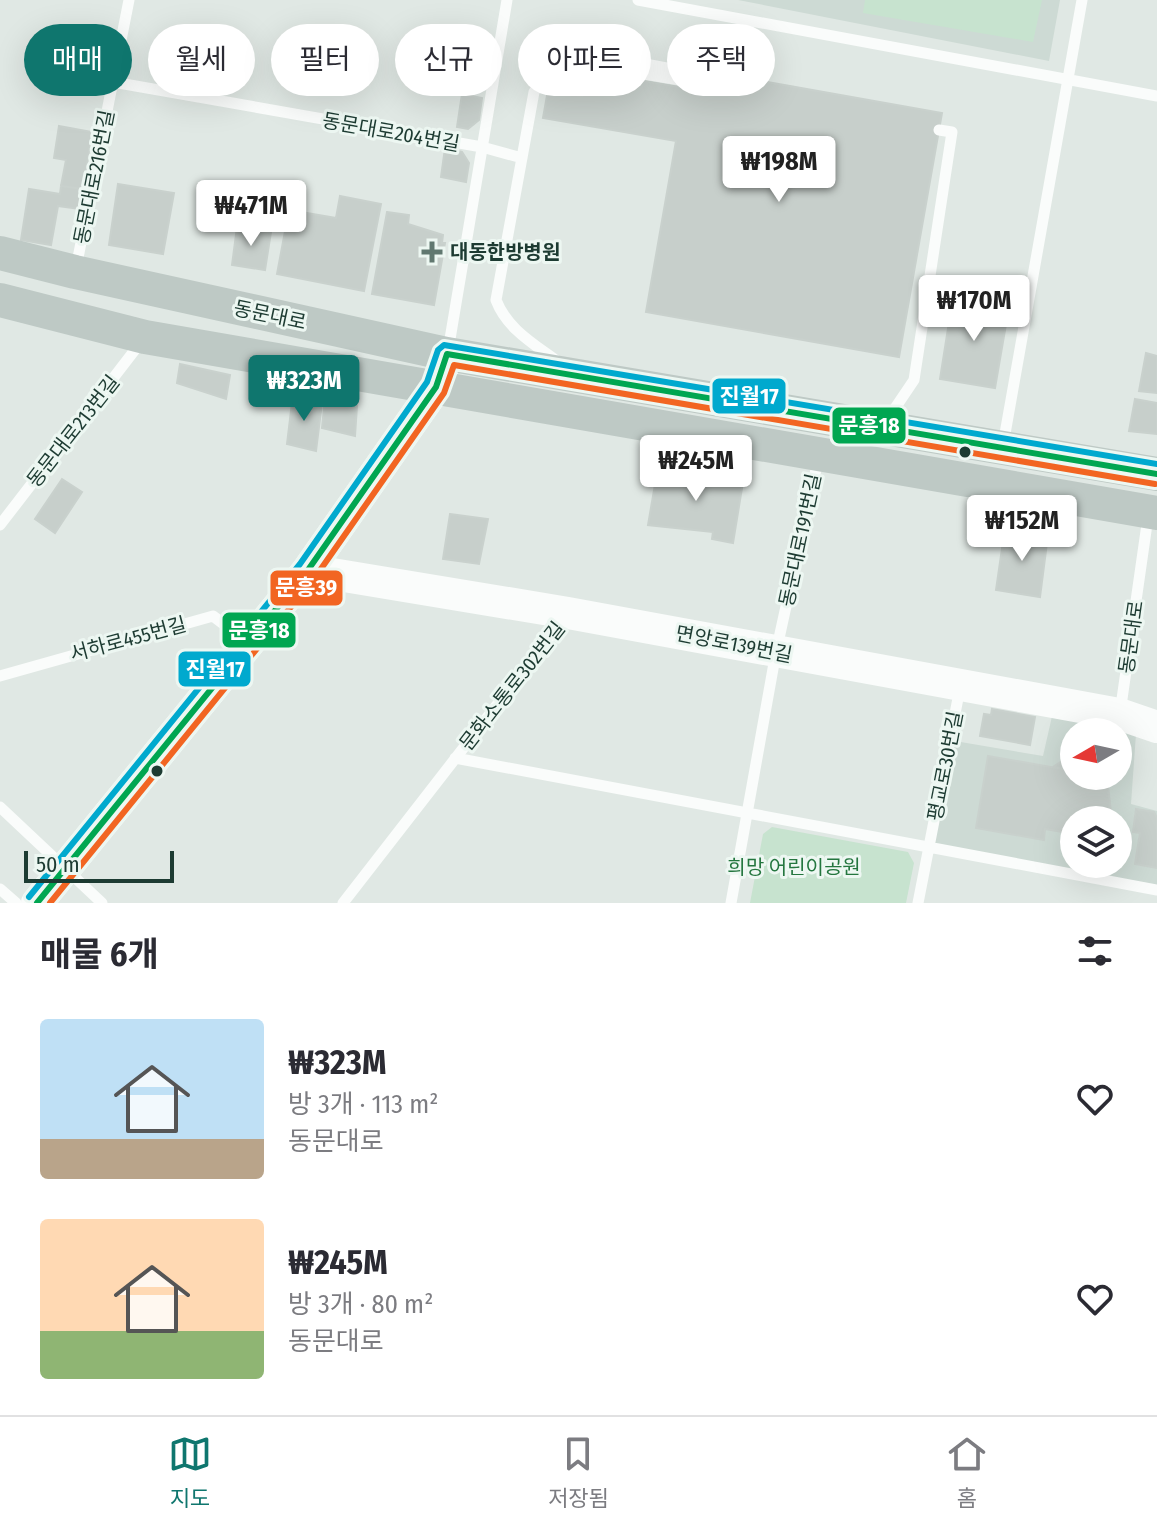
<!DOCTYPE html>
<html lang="ko">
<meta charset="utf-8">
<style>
:root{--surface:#fff;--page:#f7f7f7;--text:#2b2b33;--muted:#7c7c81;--line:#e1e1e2;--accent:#0f766e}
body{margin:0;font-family:"Fira Sans Condensed","Noto Sans KR",sans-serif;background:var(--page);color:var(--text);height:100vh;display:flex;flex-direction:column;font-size:30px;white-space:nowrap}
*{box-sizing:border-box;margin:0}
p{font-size:26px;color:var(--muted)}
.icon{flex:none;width:44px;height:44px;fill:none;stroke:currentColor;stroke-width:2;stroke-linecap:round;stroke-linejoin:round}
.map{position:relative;height:903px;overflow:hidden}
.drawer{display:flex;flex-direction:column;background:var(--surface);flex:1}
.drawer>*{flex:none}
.banner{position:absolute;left:24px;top:24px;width:1110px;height:72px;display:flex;gap:16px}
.needle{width:52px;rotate:261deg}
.tools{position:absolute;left:1060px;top:718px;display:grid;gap:16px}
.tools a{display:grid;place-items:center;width:72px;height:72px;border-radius:50%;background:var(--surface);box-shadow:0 8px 32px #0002;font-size:40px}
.scale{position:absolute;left:24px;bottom:20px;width:150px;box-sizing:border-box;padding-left:8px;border:4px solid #1d3b32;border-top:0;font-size:22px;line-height:28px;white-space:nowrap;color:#1d3b32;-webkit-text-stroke:6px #edf7f2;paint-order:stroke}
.price{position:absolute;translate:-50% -68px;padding:0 18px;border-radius:8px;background:#fff;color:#222;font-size:26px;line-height:52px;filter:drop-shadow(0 2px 4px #0008)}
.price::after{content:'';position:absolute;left:50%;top:48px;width:24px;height:18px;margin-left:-12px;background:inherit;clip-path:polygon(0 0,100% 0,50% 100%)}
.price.on{background:var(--accent);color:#fff}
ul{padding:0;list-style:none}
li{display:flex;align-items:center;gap:24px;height:200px;padding:0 40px}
li span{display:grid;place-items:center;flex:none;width:224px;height:160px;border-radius:8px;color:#555}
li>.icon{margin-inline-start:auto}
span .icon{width:96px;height:96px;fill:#fffc;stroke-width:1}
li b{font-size:34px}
h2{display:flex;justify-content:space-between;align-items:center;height:96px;padding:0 40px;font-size:34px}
.chip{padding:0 28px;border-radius:36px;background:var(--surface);box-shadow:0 8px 32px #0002;font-size:28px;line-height:72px}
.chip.on{background:var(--accent);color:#fff}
.tabs{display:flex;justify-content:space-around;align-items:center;height:112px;border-top:2px solid var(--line);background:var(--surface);font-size:22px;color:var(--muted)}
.tabs a{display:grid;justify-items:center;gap:4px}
.tabs .on{color:var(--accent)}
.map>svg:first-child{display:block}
</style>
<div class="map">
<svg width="1157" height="903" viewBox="0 0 1157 903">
<rect width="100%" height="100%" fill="#e0e8e4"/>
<path fill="#cddad4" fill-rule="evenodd" d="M738,0H1060L1049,61Z
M1055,703L1137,720L1131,804L1157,811V889L929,847L949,740L1043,756ZM1074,732H1118V776H1074ZM1074,820H1118V864H1074Z"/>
<path fill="#c7e3cf" d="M865,0H1042L1033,42L863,13Z
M772,827L908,852L914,863L906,903H750L763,834Z"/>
<path fill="#c7cfcb" stroke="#c9d1cd" stroke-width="2" d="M688,68L942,113L899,357L646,312L676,141L543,118L548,90L582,96L583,85L613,90L615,76L685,88Z
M462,94L482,98L479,120L468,129L457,127Z
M59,126L92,132L83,189L61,186L66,160L54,158Z
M445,148L462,152L469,163L466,182L441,177Z
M118,184L174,193L163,254L109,245Z
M61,186L83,189L79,209L58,206L51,245L21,240L29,189L60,194Z
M340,196L381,204L364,291L277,274L289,210L336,218Z
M387,212L409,215L408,224L443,235L442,243H445L434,305L372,294Z
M237,227L271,232L265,270L232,265Z
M953,297L1009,307L995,388L940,379Z
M1146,353L1157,356V393L1139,391Z
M180,364L230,375L226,399L177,383Z
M293,394L322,403L316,451L287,444Z
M325,398L357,406L355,436L322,428Z
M1135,399L1157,403V434L1129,431Z
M658,467L743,482L733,543L712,539L713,532L648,525Z
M62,479L82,492L55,533L35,519Z
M450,514L488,519L479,564L443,559Z
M1005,528L1048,535L1040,597L996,590Z
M992,709L1035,717L1030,745L980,736L984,714L991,715Z
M1074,753V771L1053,767Z
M988,756L1074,771V776L1107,778L1112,820H1074V834L1045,829L1044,840L976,828Z
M1136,809L1154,812L1157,818V868L1135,864L1140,833L1133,832Z"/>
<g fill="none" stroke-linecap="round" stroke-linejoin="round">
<path stroke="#fafcfb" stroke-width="11" d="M638,0L1157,96
M113,82L482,147L522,158
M536,84L541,62L550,52L565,49L688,72
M76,268L129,0
M448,351L507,0
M558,362C534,344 507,329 496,300L534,92L548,71L572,62L686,81
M885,423L914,380L952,132L939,130
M1003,445L1082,0
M0,525L141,342
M0,676L213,616L246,641
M1120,713L1148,517
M455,758L1157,890
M0,807L102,903
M0,889L16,903
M343,903L566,616
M731,903L776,652L819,456
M918,903L960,688"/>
<path stroke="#fafcfb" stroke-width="32" d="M308,570L568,613L1119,714L1157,727
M37,903L308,570L436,387L444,364"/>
<path stroke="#bec9c5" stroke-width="34" d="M0,253L75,272L447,354L1157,474
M0,300L145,337L1157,513"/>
<defs>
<path id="bus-1" d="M37,903L308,570L436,387L447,354L1157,474"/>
<path id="bus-2" d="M50,903L316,576L444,393L454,365L1155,484"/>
<path id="bus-3" d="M29,897L300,564L427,382L438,350L444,345L1157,464"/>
</defs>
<use href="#bus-1" stroke="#edf7f2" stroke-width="12"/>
<use href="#bus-2" stroke="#edf7f2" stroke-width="12"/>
<use href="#bus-3" stroke="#edf7f2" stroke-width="12"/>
<use href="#bus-1" stroke="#00a651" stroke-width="6"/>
<use href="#bus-2" stroke="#f26522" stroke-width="6"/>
<use href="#bus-3" stroke="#00a9ce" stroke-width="6"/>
</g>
<path fill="#617870" stroke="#edf7f2" stroke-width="3" d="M428 240h8v8h8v8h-8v8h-8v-8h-8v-8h8z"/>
<g fill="#1d3b32" stroke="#edf7f2" stroke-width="3">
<circle cx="965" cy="452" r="7"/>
<circle cx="157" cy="771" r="7"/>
</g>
<g text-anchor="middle" stroke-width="6" stroke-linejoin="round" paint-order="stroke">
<g font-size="20" fill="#1d3b32" stroke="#edf7f2">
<text transform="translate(391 132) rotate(10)" y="7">동문대로204번길</text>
<text transform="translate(94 177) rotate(-79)" y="7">동문대로216번길</text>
<text transform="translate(270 315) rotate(12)" y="7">동문대로</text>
<text transform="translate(73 431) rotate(-52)" y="7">동문대로213번길</text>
<text transform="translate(800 540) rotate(-78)" y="7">동문대로191번길</text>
<text transform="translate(1131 637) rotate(-82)" y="7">동문대로</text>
<text transform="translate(128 639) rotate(-15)" y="7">서하로455번길</text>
<text transform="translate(734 644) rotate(11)" y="7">면앙로139번길</text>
<text transform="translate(512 686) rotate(-52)" y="7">문화소통로302번길</text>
<text transform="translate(945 766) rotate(-79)" y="7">평교로30번길</text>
</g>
<g font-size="20" font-weight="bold" fill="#1d3b32" stroke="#edf7f2" text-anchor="start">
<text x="450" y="259">대동한방병원</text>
</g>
<g font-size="20" fill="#24763f" stroke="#edf7f2">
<text x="794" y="874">희망 어린이공원</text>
</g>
</g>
<g stroke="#edf7f2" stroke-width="3">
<rect x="711" y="377" width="76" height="38" rx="8" fill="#00a9ce"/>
<rect x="831" y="406" width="76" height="39" rx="8" fill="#00a651"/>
<rect x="269" y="569" width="75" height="38" rx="8" fill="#f26522"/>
<rect x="221" y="611" width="76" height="38" rx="8" fill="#00a651"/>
<rect x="177" y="650" width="75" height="38" rx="8" fill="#00a9ce"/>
</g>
<g font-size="22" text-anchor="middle" font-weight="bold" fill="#fff">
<text x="749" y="404">진월17</text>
<text x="869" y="433">문흥18</text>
<text x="306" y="595">문흥39</text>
<text x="259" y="638">문흥18</text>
<text x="215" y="677">진월17</text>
</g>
</svg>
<div class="tools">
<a><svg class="needle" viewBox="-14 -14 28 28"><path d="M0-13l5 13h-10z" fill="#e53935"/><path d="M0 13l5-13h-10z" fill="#7c7c81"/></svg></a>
<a><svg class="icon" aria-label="layers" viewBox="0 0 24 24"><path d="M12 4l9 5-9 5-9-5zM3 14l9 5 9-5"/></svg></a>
</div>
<div class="scale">50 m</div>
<b class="price" style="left:779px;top:204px">₩198M</b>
<b class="price" style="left:251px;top:248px">₩471M</b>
<b class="price" style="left:974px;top:343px">₩170M</b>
<b class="price on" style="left:304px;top:423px">₩323M</b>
<b class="price" style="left:696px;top:503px">₩245M</b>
<b class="price" style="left:1022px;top:563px">₩152M</b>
<div class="banner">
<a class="chip on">매매</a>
<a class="chip">월세</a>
<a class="chip">필터</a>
<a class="chip">신규</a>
<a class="chip">아파트</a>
<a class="chip">주택</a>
</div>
</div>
<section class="drawer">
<h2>매물 6개<svg class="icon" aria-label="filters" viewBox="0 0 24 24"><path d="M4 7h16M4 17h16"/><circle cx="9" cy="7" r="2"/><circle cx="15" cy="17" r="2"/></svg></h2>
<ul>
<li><span style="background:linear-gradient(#bfe0f5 75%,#b9a48a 0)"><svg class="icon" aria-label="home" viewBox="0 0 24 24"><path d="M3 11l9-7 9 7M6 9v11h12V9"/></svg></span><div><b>₩323M</b><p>방 3개 · 113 m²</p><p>동문대로</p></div><svg class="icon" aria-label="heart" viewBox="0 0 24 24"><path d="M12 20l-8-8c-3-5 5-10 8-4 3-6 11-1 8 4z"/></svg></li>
<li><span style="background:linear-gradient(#ffd9b3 70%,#8fb573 0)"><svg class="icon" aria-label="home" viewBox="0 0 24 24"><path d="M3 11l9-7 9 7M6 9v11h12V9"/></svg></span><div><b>₩245M</b><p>방 3개 · 80 m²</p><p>동문대로</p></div><svg class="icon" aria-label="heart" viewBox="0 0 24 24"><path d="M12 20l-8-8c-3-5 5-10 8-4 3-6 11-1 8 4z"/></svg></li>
</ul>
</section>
<nav class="tabs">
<a class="on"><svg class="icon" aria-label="map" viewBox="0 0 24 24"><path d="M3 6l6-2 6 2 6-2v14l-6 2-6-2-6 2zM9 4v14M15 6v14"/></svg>지도</a>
<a><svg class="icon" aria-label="saved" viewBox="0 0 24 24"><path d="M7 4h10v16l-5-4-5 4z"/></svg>저장됨</a>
<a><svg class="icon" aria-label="home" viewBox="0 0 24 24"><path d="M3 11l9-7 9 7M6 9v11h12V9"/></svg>홈</a>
</nav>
